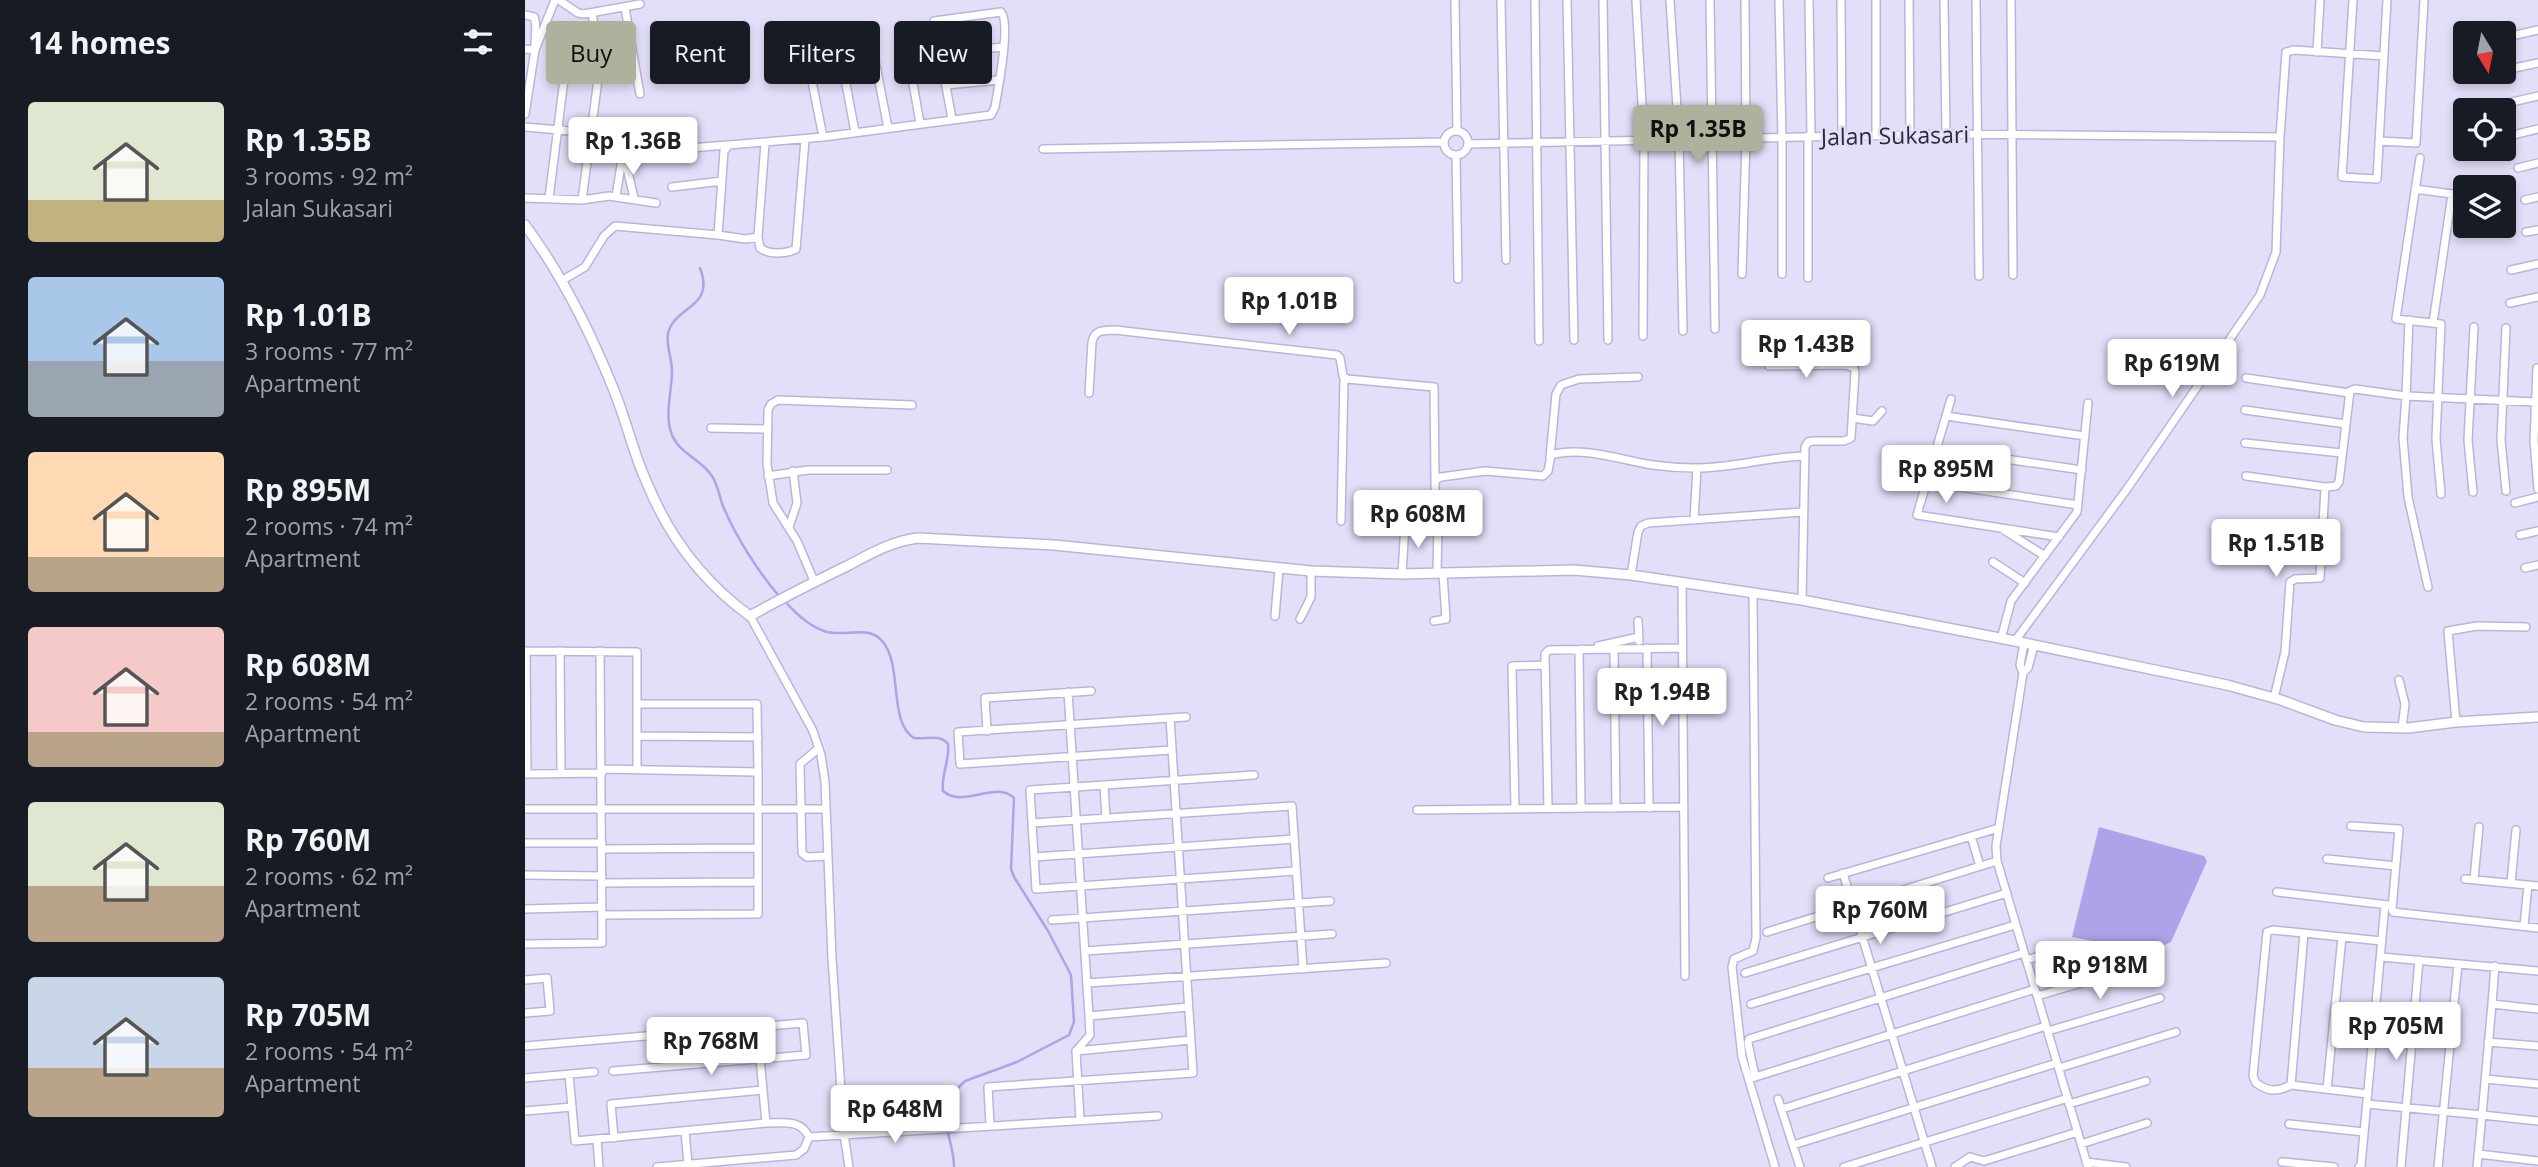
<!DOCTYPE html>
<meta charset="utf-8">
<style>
:root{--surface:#171b24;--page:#20242c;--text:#f1f3f6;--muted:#9ea1a6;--accent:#afb19c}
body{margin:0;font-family:"Open Sans",sans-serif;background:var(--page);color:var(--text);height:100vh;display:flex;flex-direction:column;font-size:26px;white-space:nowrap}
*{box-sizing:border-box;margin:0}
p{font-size:23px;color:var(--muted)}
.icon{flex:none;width:38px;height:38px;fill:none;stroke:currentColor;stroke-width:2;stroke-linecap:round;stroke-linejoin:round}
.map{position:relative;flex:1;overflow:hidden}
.drawer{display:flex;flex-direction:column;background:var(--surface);width:525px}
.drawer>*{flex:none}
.guide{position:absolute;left:21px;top:21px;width:665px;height:63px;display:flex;gap:14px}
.needle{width:46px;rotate:170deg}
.buttons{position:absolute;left:1928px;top:21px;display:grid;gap:14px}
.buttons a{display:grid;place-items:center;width:63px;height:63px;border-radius:7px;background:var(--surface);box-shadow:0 4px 10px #0003;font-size:35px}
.price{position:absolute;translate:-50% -60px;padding:0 16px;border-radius:7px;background:#fff;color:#222;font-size:23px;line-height:46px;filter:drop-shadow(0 2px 4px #0008)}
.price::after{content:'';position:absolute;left:50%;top:42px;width:21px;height:16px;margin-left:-10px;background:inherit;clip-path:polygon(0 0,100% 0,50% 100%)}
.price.current{background:var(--accent);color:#111}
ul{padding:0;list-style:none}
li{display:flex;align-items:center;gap:21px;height:175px;padding:0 28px}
li span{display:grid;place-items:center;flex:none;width:196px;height:140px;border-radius:7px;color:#555}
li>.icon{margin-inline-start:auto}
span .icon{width:84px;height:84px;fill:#fffc;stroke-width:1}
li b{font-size:30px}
h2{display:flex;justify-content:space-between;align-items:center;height:84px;padding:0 28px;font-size:30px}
.chip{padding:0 24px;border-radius:7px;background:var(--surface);box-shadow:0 4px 10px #0003;font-size:24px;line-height:63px}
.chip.current{background:var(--accent);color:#111}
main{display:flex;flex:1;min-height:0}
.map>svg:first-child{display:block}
</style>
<main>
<section class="drawer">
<h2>14 homes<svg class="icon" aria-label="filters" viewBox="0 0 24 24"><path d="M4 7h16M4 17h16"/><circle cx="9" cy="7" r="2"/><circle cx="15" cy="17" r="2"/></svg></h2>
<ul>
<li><span style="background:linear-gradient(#dfe7d0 70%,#c2b280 0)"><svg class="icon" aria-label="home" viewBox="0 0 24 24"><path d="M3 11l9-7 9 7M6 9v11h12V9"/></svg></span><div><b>Rp 1.35B</b><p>3 rooms · 92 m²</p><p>Jalan Sukasari</p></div></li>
<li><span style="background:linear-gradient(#a9c7e8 60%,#9aa5b1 0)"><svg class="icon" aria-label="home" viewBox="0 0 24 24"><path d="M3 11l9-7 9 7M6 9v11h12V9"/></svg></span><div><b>Rp 1.01B</b><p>3 rooms · 77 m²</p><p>Apartment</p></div></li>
<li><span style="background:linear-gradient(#ffd9b3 75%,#b9a48a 0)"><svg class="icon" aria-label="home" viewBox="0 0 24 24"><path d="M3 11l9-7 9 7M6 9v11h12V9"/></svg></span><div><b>Rp 895M</b><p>2 rooms · 74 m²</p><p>Apartment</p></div></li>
<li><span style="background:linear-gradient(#f6c9c9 75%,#b9a48a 0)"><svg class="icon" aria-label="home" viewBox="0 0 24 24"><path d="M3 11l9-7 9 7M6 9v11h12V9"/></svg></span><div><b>Rp 608M</b><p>2 rooms · 54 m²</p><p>Apartment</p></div></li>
<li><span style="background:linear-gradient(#dfe7d0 60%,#b9a48a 0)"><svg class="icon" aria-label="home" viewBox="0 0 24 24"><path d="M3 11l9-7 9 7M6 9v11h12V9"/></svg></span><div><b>Rp 760M</b><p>2 rooms · 62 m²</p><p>Apartment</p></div></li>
<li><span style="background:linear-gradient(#c9d6e8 65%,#b9a48a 0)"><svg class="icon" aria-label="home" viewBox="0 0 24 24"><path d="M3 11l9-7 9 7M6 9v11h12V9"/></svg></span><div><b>Rp 705M</b><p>2 rooms · 54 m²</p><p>Apartment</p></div></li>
</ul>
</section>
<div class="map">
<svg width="2013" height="1167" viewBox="0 0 2013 1167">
<rect width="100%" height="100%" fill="#e3dff9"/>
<path fill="#aea2e9" d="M1574,827L1679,856L1682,861L1646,942L1625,952L1547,937Z"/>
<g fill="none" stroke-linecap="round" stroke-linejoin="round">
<path stroke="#aea2e9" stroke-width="2.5" d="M175,268C191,309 148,306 143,334C141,346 147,359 147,371C147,391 139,415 147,435C155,454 176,459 187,476C193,485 194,496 198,506C210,535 233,572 254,596
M259,600C270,613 285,627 302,632C321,637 344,624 358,642C378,667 363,722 389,738C401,740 414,733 423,744C425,760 416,774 418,791C437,809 471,780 489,798L486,869L489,877L523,931L546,975L549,1022L544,1035L492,1062L440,1081L421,1100C416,1124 429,1143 429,1167"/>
<defs>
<path id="minor" d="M34,0L53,13L59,14L115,4
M930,0L932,131
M976,0L981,260
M1010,0L1014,341
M1042,0L1049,340
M1078,0L1083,340
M1111,0L1119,139L1118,336
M1145,0L1154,139L1158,331
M1185,0L1190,329
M1254,0L1257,138V274
M1284,0L1286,136
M1316,0L1317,135
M1384,0L1385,135
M1419,0L1421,134
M1451,0L1454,276
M1486,0L1488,275
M1828,0L1817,177L1852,179L1862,0
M100,8L115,94
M67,14L74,50
M0,15L9,17C13,26 9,39 10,50L0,49
M379,33L395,123
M1982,37L2013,30
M346,40L363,128
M314,47L330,132
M281,51L298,137
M1792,52L1795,0
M415,53L478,47
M1985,69L2013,63
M421,85L474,80
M1987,102L2013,96
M0,114L10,50L30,0
M0,127L92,135L96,142L109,198
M919 143a12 12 0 1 1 24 0a12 12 0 1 1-24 0Z
M1988,135L2013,129
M1283,136V278
M1351,136V0
M1854,141L1891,143L1899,0
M943,144L1421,134L1755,137
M518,149L919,142
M139,150L203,145
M931,155L933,279
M1895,158L1871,319L1916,324L1911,439L1916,494
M1993,168L2013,163
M147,187L197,181
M1890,189L1927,194L1908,323
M91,196L97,159
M0,198L57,200L84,196L131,203
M24,198L41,64
M57,200L74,72
M2000,200L2013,197
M2001,232L2013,230
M193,235L220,239L233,237L240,143
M233,237L235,248C244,255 261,254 271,249L280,140
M1986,270L2013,264
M1217,274L1221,139L1220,0
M36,281L60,267L79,236L90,226L193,235L199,151L204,145L298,137L466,115L470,107C473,90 486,23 476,12L409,21L427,119
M1985,303L2013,297
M1244,366L1321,365L1329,368L1330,372L1326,438L1319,441H1288L1283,442L1280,447L1277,600
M2012,368L2009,441L2013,489
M1721,378L1824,393
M564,393L567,342C570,329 578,331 590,330L812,355L815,358L818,376L822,379L909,387L910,480
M1426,399L1392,515L1534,537
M1720,410L1821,424
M1421,416L1560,436
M1328,418L1348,421L1357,411
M186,428L243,429
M1720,443L1817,453
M1411,449L1557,470
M1025,457L1031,394L1036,385L1054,379L1113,377
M243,476L283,470H362
M1721,476L1800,487L1811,486L1814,482L1825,391L1830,389L1881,396L1884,320
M1402,482L1553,505
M1981,491L1976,440L1981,328
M1948,492L1943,440L1949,327
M1990,503L2013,497
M1169,520L1172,468
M816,521L819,378
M264,527L272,503L268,471
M1479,530L1520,556
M1995,535L2013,531
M1468,562L1500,583
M2000,568L2013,565
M912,573L913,524L910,486V480L916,477L960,471L1018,476L1023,471L1026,455C1058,446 1096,460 1128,465C1142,467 1157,468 1171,468C1208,468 1242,457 1279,456
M877,574L880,525
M1106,575L1113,532L1116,526L1123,523L1278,512
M289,581L272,541L248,503L242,464L243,410L246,404L253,400L387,405
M1157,582L1160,976
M1903,587L1883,497L1878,438L1881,396L2011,402
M1228,594L1231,938L1228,951L1209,959L1207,967L1217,1057L1250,1167
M225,616L288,731L296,755L300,782L307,958L319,1134L324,1167
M750,616L754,569
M775,619L786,597V571
M909,621L921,619L918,574
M1113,621L1114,641
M1476,639L1486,601L1552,512L1563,403
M1490,641L1602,489L1735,295L1751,252L1755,137L1761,52L1769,50L1859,56
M1499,643L1495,665L1498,673L1471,846L1472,861L1563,1167
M1073,646L1114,637
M1122,648L1124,808
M1089,649L1091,808
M0,651L112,652V704H232L233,772
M1,651L2,774
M35,651L36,773
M1498,673L1503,668L1509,645
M1874,680L1880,704L1877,728
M543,692L564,1016L565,1035L551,1051L555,1120
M1749,698L1760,652L1765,582L1770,579L1795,578L1800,487
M112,704V769
M645,718L661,717
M1931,722L1923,631L1952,626L2001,627
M462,731L460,698L566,691
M112,736L233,737
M294,748L275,764L277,853L282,857L303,856
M77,769L233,772V848L77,849
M0,774L77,773
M729,775L505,790L511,889L771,871
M579,785L581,818
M1023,808L1020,654L1024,650L1157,648
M1056,808L1054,650L1058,649
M0,809H301
M990,809L987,666L1020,665
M892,810L1158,807
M507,823L767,806L778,969
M1826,826L1874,829L1867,909L1868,912L2013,928
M1446,836L1455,866
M0,843H77
M509,857L769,839
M1802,859L1871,866
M1318,873L1407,1167
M0,875L77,876
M1303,878L1474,828
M1940,879L2013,886
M1949,879L1954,827
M77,883L233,882
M1986,883L1991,830
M1752,892L1863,905
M0,909L77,907
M77,915L233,914V848
M527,920L805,901
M1999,926L2003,885
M1242,932L1472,861
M0,944L77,943L75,651
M560,951L807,934
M1856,957L2013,971
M1501,960L1549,946
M1220,973L1482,893
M0,980L22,978L25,1011L0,1013
M562,983L861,963
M1512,996L1617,965
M1226,1004L1490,925
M1967,1004L1970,966
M564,1016L663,1007
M1523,1031L1635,998
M165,1032L167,1064
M1963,1042L2013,1046
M0,1046L278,1023L281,1055L88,1071
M551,1051L666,1040
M235,1059L241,1123
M1534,1068L1651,1032
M44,1074L50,1141L241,1123C258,1123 276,1119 284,1137
M1230,1076L1223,1043L1224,1039L1499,953
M0,1078L69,1072
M1227,1078L1510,989
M1960,1079L2013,1084
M1766,1085L1779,933
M1802,1089L1817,937
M1843,1094L1766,1085C1752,1092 1744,1092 1731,1083L1728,1076L1742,932L1748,930L1857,941
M1253,1099L1275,1167
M1544,1104L1621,1081
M1842,1104L1957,1115L1967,1004L2013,1009
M1257,1109L1521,1026
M0,1111L47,1107
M1764,1124L1839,1132
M465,1125L463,1087L668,1073L645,718L433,732L435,764L647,750
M160,1131L163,1164
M89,1138L86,1104L238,1090
M72,1139L74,1167
M1556,1144L1622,1123
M1268,1145L1532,1063
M1953,1154L2013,1161
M1561,1162L1601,1167
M1757,1162L1809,1167
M132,1167L271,1155L279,1149L284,1137L633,1116
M1319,1167L1543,1098
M1430,1167L1445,1157L1459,1161L1553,1132
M1834,1167L1836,1166L1860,905
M1876,1167L1894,960
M1913,1167L1933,964
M1952,1167L1957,1115L2013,1121"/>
<path id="tertiary" d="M0,225C37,275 65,331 88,388C101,419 108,453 122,483C144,537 178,582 225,616C257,598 289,582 322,566C345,554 367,541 393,538L529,545L786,571L877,574L1049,570L1106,575L1277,600L1490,641L1702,685L1756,700L1810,720L1839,727L1883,728L1931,722L2013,717"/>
</defs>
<use href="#minor" stroke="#bab4dc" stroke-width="10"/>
<use href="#tertiary" stroke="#bab4dc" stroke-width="12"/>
<use href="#minor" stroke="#fff" stroke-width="7"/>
<use href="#tertiary" stroke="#fff" stroke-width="9"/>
</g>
<g text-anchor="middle" stroke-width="5" stroke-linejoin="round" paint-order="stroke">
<g font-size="23" fill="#2c2939" stroke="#e3dff9">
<text transform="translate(1370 136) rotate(-1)" y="8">Jalan Sukasari</text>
</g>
</g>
</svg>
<div class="buttons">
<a><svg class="needle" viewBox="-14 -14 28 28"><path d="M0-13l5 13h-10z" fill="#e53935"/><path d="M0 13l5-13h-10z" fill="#9ea1a6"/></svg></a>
<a><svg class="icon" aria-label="locate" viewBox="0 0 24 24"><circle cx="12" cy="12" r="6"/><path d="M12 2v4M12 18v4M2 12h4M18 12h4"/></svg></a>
<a><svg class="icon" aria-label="layers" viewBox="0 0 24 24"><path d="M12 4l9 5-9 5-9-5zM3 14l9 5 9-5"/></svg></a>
</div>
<b class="price current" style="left:1173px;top:165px">Rp 1.35B</b>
<b class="price" style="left:108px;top:177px">Rp 1.36B</b>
<b class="price" style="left:764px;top:337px">Rp 1.01B</b>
<b class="price" style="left:1281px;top:380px">Rp 1.43B</b>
<b class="price" style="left:1647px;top:399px">Rp 619M</b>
<b class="price" style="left:1421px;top:505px">Rp 895M</b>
<b class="price" style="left:893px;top:550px">Rp 608M</b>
<b class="price" style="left:1751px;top:579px">Rp 1.51B</b>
<b class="price" style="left:1137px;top:728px">Rp 1.94B</b>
<b class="price" style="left:1355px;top:946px">Rp 760M</b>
<b class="price" style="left:1575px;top:1001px">Rp 918M</b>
<b class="price" style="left:1871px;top:1062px">Rp 705M</b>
<b class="price" style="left:186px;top:1077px">Rp 768M</b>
<b class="price" style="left:370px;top:1145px">Rp 648M</b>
<div class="guide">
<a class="chip current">Buy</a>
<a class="chip">Rent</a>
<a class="chip">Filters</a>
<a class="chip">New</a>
</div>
</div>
</main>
